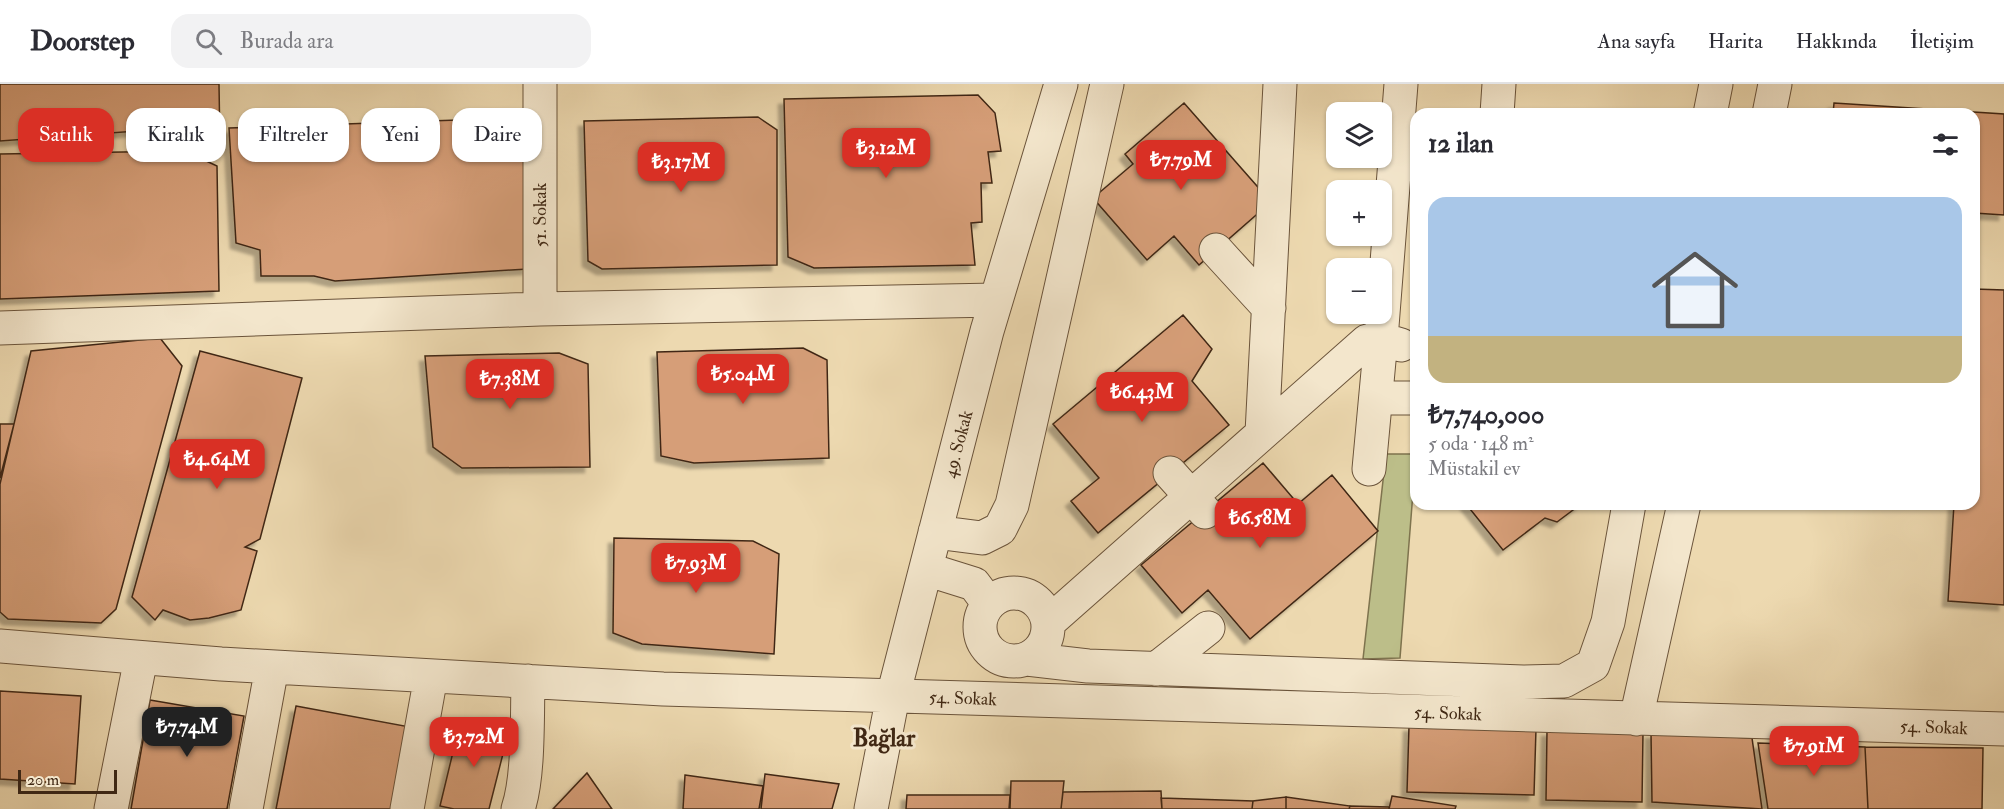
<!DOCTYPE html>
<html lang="tr">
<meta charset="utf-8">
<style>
:root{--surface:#fff;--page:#f2f2f3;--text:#2b2b33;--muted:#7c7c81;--line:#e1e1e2;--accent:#d93025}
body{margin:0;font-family:"IM FELL Double Pica",serif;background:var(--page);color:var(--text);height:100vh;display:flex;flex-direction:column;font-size:22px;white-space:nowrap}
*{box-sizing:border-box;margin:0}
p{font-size:20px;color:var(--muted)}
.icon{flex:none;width:33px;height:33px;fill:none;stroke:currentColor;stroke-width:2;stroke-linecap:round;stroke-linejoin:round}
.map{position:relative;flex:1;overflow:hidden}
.sheet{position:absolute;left:1410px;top:24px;width:570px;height:402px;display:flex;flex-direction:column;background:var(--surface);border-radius:18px;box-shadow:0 2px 4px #0004}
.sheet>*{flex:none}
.hud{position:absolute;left:18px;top:24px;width:570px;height:54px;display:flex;gap:12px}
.tools{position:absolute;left:1326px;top:18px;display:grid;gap:12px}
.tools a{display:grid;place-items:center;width:66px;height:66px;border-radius:12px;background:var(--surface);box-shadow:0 2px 4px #0004;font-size:30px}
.scale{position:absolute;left:18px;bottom:15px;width:99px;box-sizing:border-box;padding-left:6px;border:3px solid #402814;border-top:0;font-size:16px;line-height:21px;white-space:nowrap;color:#402814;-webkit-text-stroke:4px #f3e6cc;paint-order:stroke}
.price{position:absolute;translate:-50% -51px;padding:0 14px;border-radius:12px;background:var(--accent);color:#fff;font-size:20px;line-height:39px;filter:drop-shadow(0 2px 3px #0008)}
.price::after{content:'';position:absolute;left:50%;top:36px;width:18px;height:14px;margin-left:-9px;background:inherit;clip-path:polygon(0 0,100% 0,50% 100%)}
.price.selected{background:#222;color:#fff}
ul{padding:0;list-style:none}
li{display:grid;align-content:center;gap:12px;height:318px;padding:0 18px}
li span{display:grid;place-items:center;height:186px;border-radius:18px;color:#555}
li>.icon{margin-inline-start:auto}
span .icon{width:108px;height:108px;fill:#fffc;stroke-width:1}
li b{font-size:26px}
h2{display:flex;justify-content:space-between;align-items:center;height:72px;padding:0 18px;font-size:26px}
.chip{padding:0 21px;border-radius:18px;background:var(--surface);box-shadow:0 2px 4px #0004;font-size:21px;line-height:54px}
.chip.selected{background:var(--accent);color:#fff}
header{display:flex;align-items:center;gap:36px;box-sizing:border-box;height:84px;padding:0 30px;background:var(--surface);border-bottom:2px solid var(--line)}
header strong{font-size:28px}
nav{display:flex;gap:33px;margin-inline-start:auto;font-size:21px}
.search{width:420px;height:54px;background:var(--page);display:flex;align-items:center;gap:15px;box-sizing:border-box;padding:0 21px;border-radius:18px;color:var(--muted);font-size:22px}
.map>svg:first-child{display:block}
</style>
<header>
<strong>Doorstep</strong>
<div class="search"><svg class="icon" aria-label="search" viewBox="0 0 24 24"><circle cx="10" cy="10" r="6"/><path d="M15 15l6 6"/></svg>Burada ara</div>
<nav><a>Ana sayfa</a><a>Harita</a><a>Hakkında</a><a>İletişim</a></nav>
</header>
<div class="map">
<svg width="2004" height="725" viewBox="0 0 2004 725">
<defs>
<filter id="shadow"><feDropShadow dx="-5.5" dy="5.5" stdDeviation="1.5" flood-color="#0004"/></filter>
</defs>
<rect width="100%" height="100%" fill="#edd9b0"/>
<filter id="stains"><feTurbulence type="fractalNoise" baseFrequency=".00333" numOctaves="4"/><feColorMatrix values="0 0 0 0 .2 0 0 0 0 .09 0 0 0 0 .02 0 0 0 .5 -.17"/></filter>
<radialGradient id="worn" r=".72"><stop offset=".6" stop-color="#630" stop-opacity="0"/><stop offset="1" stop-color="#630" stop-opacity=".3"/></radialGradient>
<path fill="#bcbe89" stroke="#7e734e" stroke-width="1.5" d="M1386,370H1416L1400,574L1363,575Z"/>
<path fill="#d69e78" stroke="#402814" stroke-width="1.5" filter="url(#shadow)" d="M0,0H219L220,63L146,67L137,47L0,57Z
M978,11L995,29L1001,67L988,68L992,99H981L982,138L971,139L975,181L814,184L788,173L784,15Z
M1184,19L1271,118L1199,181L1174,152L1147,176L1093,114L1133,80L1125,70Z
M1834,19L2004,30V131L1974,129V30H1833Z
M758,33L777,46V181L602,185L588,177L584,37Z
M486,35L536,82L528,185L335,197L314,192H261L260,166L236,159L229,44Z
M185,67L217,82L219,207L0,215V70Z
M1974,205L2004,206V521L1948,517L1954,420H1974Z
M1183,231L1212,265L1192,297L1229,341L1098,449L1071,417L1099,394L1053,340Z
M160,254L182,282L116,525L101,539L8,535L0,528V400L31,267Z
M803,264L827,276L829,374L694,379L661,372L657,268Z
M200,267L302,294L260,455L245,463L257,467L241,526L209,534L190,536L163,526L155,536L132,513Z
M559,269L588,280L590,383L462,384L433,363L425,272Z
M0,340H14L0,394Z
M1263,379L1298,420L1332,391L1378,447L1250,555L1208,506L1182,529L1141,481Z
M1466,420H1581L1557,438L1545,434L1503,466Z
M614,454L753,457L779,470L774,570L642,560L613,549Z
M0,607L81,612L75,700L0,695Z
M150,616L244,632L227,725H131Z
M296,622L410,643L395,725H276Z
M460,639L508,650L489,725H454L440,722Z
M1409,642L1536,645L1534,711L1407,708Z
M1547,647L1643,649L1642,718L1546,716Z
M1651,649L1752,654L1762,725L1652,718Z
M1758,659L1865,663L1868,725H1768Z
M1865,663L1983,664L1982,725H1868Z
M587,689L612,725H553Z
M765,690L839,700L832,725H761Z
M685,691L763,702L759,725H683Z
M1011,697H1064L1061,725H1010Z
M1161,707L1162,725H1061L1063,708Z
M907,711H1010L1009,725H906Z
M1392,712L1456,722L1455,725H1389Z
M1286,713V725H1252L1253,717Z
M1286,713L1350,722L1349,725H1286Z
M1161,714L1253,717L1252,725H1162Z
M1350,722L1389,723V725H1349Z"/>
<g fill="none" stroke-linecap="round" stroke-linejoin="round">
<defs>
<path id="minor" d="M1497,30L1499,0
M1710,30L1716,0
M1769,30L1775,0
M1216,166L1269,224
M540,225V0
M0,244L540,225L996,216
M1376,314H1416
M1262,349L1280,0
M1369,385L1381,255L1401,261
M1170,389L1205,428
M935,448L982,454L1000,445L1012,421L1107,0
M926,485L974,500L989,520
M980 543a34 34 0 1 1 68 0a34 34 0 1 1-68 0Z
M1048,539L1367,257L1381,255L1401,0
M0,562L221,580L663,605L2004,645
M1027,575L1088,582L1523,598L1564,597L1593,581L1608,538L1629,420
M1156,585L1208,544
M1636,635L1684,420
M111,725L141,574
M246,725L272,583
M407,725L431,592
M518,725C529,693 527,633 528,597
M871,725L893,612L987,247L1061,0"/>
</defs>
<use href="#minor" stroke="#6b543b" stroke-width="35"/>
<use href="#minor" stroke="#f3e6cc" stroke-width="33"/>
</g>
<g text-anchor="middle" stroke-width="6" stroke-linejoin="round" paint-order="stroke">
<g font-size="18" fill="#402814" stroke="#f3e6cc">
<text transform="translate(540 131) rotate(-90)" y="6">51. Sokak</text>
<text transform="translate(958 360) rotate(-75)" y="6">49. Sokak</text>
<text transform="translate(963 614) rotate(2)" y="6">54. Sokak</text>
<text transform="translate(1448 629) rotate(2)" y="6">54. Sokak</text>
<text transform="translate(1934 643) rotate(2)" y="6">54. Sokak</text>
</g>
<g font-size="24" font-weight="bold" fill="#402814" stroke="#f3e6cc">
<text x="884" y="662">Bağlar</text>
</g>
</g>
<rect width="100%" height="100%" filter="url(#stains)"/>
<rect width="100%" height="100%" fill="url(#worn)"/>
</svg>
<div class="tools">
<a><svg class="icon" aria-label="layers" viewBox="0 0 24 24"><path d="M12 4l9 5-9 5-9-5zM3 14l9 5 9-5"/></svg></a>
<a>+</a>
<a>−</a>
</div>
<div class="scale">20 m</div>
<b class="price" style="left:886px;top:95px">₺3.12M</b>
<b class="price" style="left:1181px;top:107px">₺7.79M</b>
<b class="price" style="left:681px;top:109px">₺3.17M</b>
<b class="price" style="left:743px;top:321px">₺5.04M</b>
<b class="price" style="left:510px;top:326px">₺7.38M</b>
<b class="price" style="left:1142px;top:339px">₺6.43M</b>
<b class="price" style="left:217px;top:406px">₺4.64M</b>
<b class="price" style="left:1260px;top:465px">₺6.58M</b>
<b class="price" style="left:696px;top:510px">₺7.93M</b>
<b class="price selected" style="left:187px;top:674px">₺7.74M</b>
<b class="price" style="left:474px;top:684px">₺3.72M</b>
<b class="price" style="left:1814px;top:693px">₺7.91M</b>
<div class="hud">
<a class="chip selected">Satılık</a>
<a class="chip">Kiralık</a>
<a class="chip">Filtreler</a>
<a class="chip">Yeni</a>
<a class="chip">Daire</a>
</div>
<section class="sheet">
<h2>12 ilan<svg class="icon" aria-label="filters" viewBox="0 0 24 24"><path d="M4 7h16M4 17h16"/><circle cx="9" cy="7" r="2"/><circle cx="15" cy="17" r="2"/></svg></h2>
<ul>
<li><span style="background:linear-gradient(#a9c7e8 75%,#c2b280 0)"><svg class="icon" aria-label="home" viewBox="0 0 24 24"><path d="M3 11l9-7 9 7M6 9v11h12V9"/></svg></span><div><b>₺7,740,000</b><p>5 oda · 148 m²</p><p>Müstakil ev</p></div></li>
</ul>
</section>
</div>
